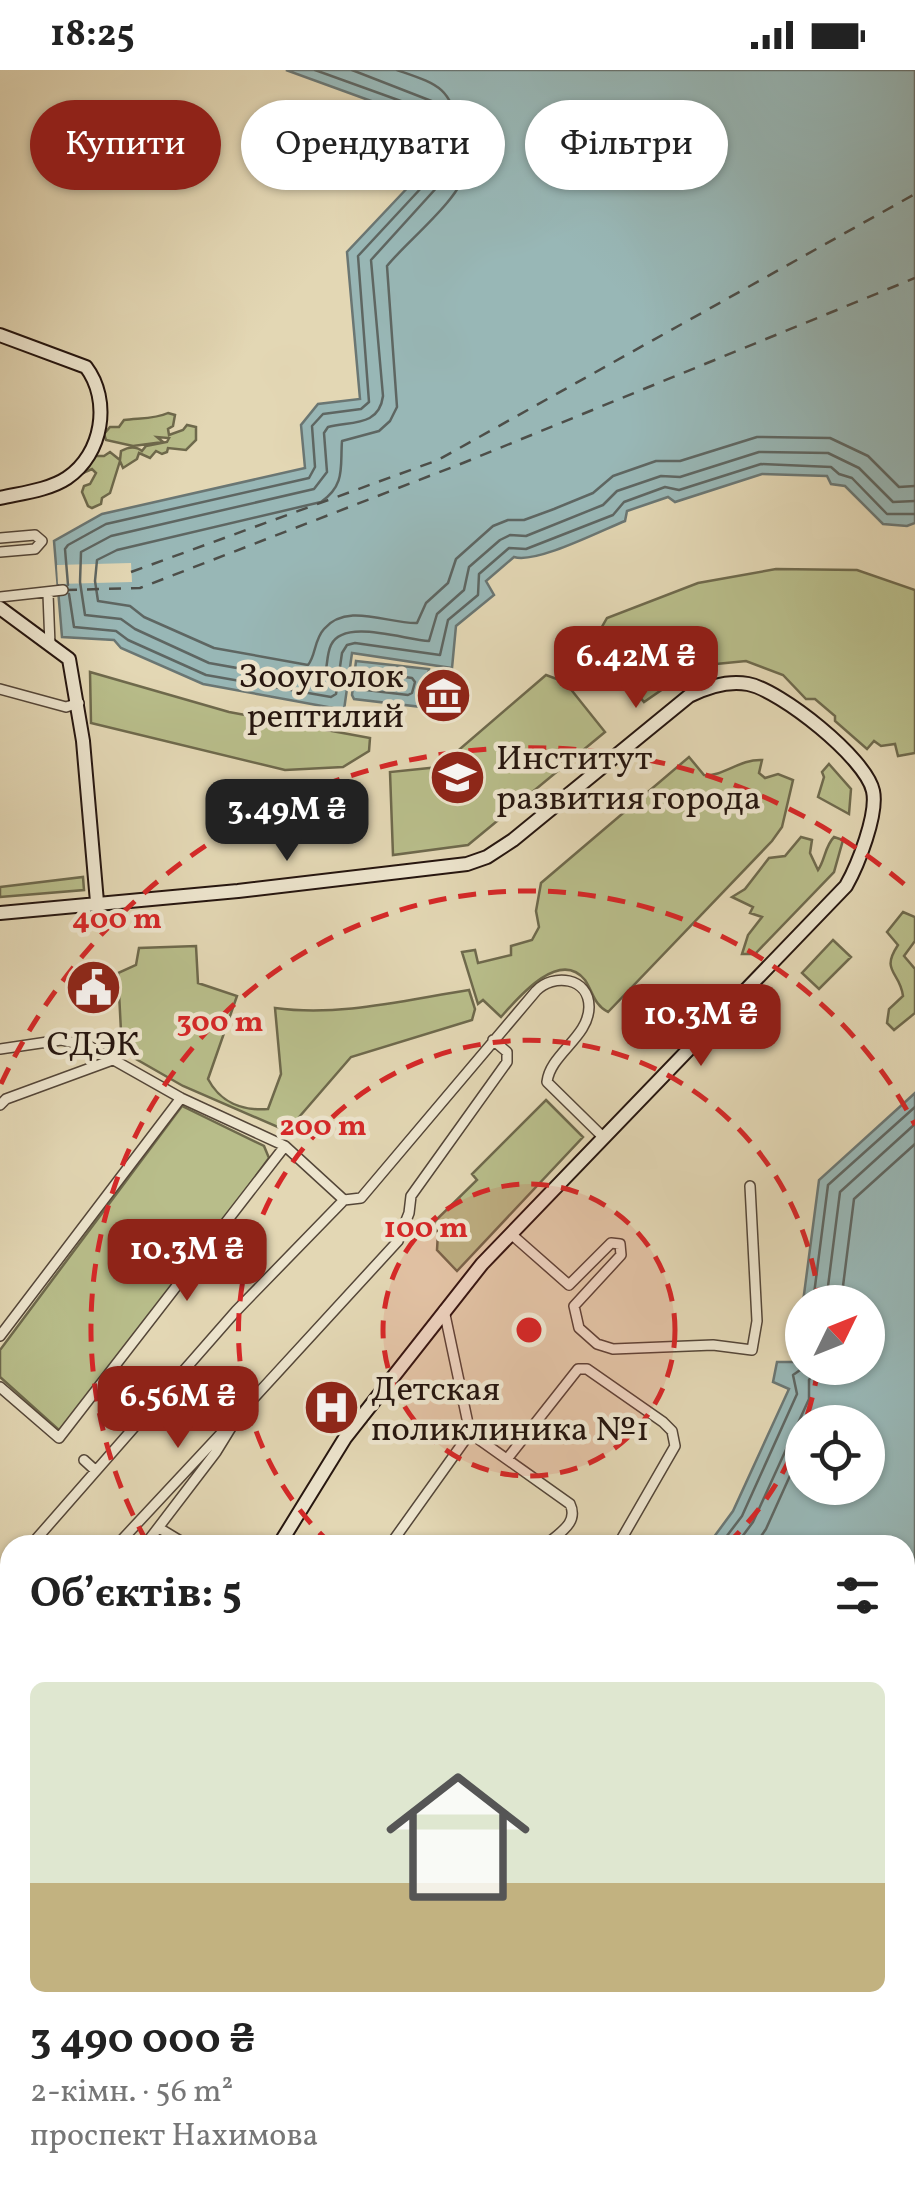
<!DOCTYPE html>
<html lang="uk">
<meta charset="utf-8">
<style>
:root{--surface:#fff;--page:#f2f2f2;--text:#222;--muted:#767676;--accent:#8f2418}
body{margin:0;font-family:Vollkorn,serif;background:var(--page);color:var(--text);height:100vh;display:flex;flex-direction:column;font-size:38px;white-space:nowrap}
*{box-sizing:border-box;margin:0}
p{font-size:32px;color:var(--muted)}
.icon{flex:none;width:55px;height:55px;fill:none;stroke:currentColor;stroke-width:2;stroke-linecap:round;stroke-linejoin:round}
.map{position:relative;flex:1;overflow:hidden}
.details{position:absolute;left:0px;top:1465px;width:915px;height:670px;display:flex;flex-direction:column;background:var(--surface);border-radius:30px 30px 0 0;box-shadow:0 2px 8px #0004}
.details>*{flex:none}
.hud{position:absolute;left:30px;top:30px;width:855px;height:90px;display:flex;gap:20px}
.needle{width:65px;rotate:47deg}
.fabs{position:absolute;left:785px;top:1215px;display:grid;gap:20px}
.fabs a{display:grid;place-items:center;width:100px;height:100px;border-radius:50%;background:var(--surface);box-shadow:0 2px 8px #0004;font-size:50px}
.price{position:absolute;translate:-50% -85px;padding:0 22px;border-radius:20px;background:var(--accent);color:#fff;font-size:32px;line-height:65px;filter:drop-shadow(0 2px 5px #0008)}
.price::after{content:'';position:absolute;left:50%;top:60px;width:30px;height:22px;margin-left:-15px;background:inherit;clip-path:polygon(0 0,100% 0,50% 100%)}
.price.on{background:#222;color:#fff}
ul{padding:0;list-style:none}
li{display:grid;align-content:center;gap:20px;height:530px;padding:0 30px}
li span{display:grid;place-items:center;height:310px;border-radius:15px;color:#555}
li>.icon{margin-inline-start:auto}
span .icon{width:180px;height:180px;fill:#fffc;stroke-width:1}
li b{font-size:42px}
h2{display:flex;justify-content:space-between;align-items:center;height:120px;padding:0 30px;font-size:42px}
.pill{padding:0 35px;border-radius:45px;background:var(--surface);box-shadow:0 2px 8px #0004;font-size:35px;line-height:90px}
.pill.on{background:var(--accent);color:#fff}
.status{display:flex;justify-content:space-between;align-items:center;height:70px;padding:0 50px;background:var(--surface);direction:ltr}
.status svg{height:28px;fill:currentColor}
.map>svg:first-child{display:block}
</style>
<div class="status"><b>18:25</b><svg viewBox="0 0 49 12"><path d="M0 12V9h3v3zM5 12V6h3v6zM10 12V3h3v9zM15 12V0h3v12zM26 1h20v11H26zM47 4h2v5h-2z"/></svg></div>
<div class="map">
<svg width="915" height="2135" viewBox="0 0 915 2135">
<rect width="100%" height="100%" fill="#e3d7b4"/>
<filter id="stains"><feTurbulence type="fractalNoise" baseFrequency=".002" numOctaves="4"/><feColorMatrix values="0 0 0 0 .2 0 0 0 0 .09 0 0 0 0 .02 0 0 0 .5 -.17"/></filter>
<radialGradient id="worn" r=".72"><stop offset=".6" stop-color="#630" stop-opacity="0"/><stop offset="1" stop-color="#630" stop-opacity=".3"/></radialGradient>
<path fill="#b8bd8a" stroke="#6e694c" stroke-width="2.5" d="M168,343L175,345L173,356L168,359L169,365L183,360L187,355L196,357V370L186,380L168,378L167,382L162,384L156,381L150,388L139,383L137,389L123,398L120,391L110,423L102,428L101,434L92,438L88,436L82,422L84,416L90,414L96,403L92,399L83,403L91,386H104L110,382L120,390L121,381C128,377 135,375 142,381L146,376L167,372L169,368L157,367L163,372L133,376L106,370L104,364L110,357H119L124,350C138,348 156,349 168,343Z
M776,499L857,500L915,520V683L898,686L895,674L881,676L874,671L867,679L835,651V646L815,629H806L783,605L746,591L716,594L689,601L644,632L600,579L599,562L607,548L698,513Z
M90,602L229,642L370,668L369,681L343,697L285,700L91,653Z
M546,605L565,612L605,662L468,775L393,785L390,702L439,697Z
M689,687L704,705C723,707 739,689 762,690L759,703L765,708L778,704L793,710L782,757L772,771L608,942C594,935 593,922 585,910C559,878 517,929 501,947L483,930L478,934L462,882L475,880L478,893L511,885V876L532,870L539,857L536,841L541,813Z
M829,694L851,719L849,744L818,727L824,707L822,702Z
M801,767L812,770L810,783L818,800C825,790 825,776 834,767L843,770L834,802L755,884H742L748,865L762,847L750,843L753,837L732,827L745,819L769,788L785,786Z
M83,807L84,820L0,827V817Z
M903,842L915,847V871L904,886L915,899V943L894,960L887,953L889,939L903,926C900,901 880,902 898,875L887,862Z
M833,870L851,887L819,919L802,903Z
M196,876L198,913L237,926L208,1009C220,1032 242,1041 268,1039L281,1004L275,938C339,947 405,930 469,920L475,939L472,950L351,987L287,1061L183,1016L122,981L118,903L136,895L139,878Z
M546,1030L583,1067L457,1201L437,1180L438,1162L431,1155L477,1110L472,1104Z
M182,1036L264,1076L269,1088L182,1208L60,1361L0,1307V1280Z
M10,1914V2024L0,2039V1927Z"/>
<path fill="#98b7b6" stroke="#6a7673" stroke-width="2.5" fill-rule="evenodd" d="M286,0H915V453L907,456L883,454L845,416L831,414L827,406L762,404L675,432L668,427L627,441L625,451C600,461 536,494 514,487L486,511L494,525L456,556L452,598L352,583L344,640L203,614L121,578L114,570L62,567L54,471L102,444L305,398L301,355L318,334L360,329L347,182L429,95L418,48Z
M356,591L429,599L422,637L354,629L352,625Z
M915,1023V1944L905,1952V1475H708L733,1441L789,1319L773,1312L777,1292H795L802,1237V1298H868V1232H803L819,1110ZM802,1352H868V1418H802Z
M97,2125H707L697,2135H91Z"/>
<path fill="#e3d7b4" d="M131,493L132,512L58,514L57,495Z"/>
<g fill="none" stroke-linecap="round" stroke-linejoin="round">
<path stroke="#5e6662" stroke-width="2.5" d="M352,0L434,32L440,43L451,89L449,104L371,190L383,326C379,357 351,351 328,357L324,363L327,402L314,419L111,466L81,482L80,512L85,545L121,549L135,559L209,593L321,613C329,602 325,588 331,575C344,548 405,570 429,571L437,544L464,520L469,497L500,470L510,465L526,466L603,435L617,421L661,406L680,407L759,382L828,383L859,398L893,432L915,431
M397,0C437,14 450,16 460,60C462,72 468,86 466,99C462,128 406,172 387,196L397,337L390,351L379,361L342,371C340,396 346,415 321,432L117,480L97,490L95,511L98,531L130,536L144,547L214,578L308,595C316,585 314,570 324,559C347,532 388,554 417,553L426,533L448,513L456,489L493,456L508,450H524L554,439L593,423L613,406L656,391H680L757,367L830,368L868,386L899,417L915,416
M68,515L65,479L68,475L106,454L309,408L315,397L312,356L323,344L361,339L369,332L358,186L436,102C441,86 433,54 423,39L315,0
M69,524L74,557L116,561L128,570L206,605L331,627L336,624L342,583L347,575L355,573L440,585L448,550L478,525L479,504L509,478L526,479L613,445L624,432L665,417L679,420L761,394L831,397L839,404L852,408L887,444H915
M369,602L412,608L415,612L412,623L408,625L366,620L364,607Z
M813,1232L828,1115L915,1037
M826,1232L840,1122L915,1054
M841,1232L854,1129L915,1074
M720,1475L742,1446L797,1324L793,1305L803,1298
M736,1475L753,1452L809,1329V1310L817,1298
M755,1475L766,1459L802,1379"/>
<path stroke="#4d4e49" stroke-width="2.5" stroke-dasharray="12 10" stroke-linecap="butt" d="M131,502L438,390L915,124
M65,520L140,518L463,393L915,208"/>
<defs>
<path id="street" d="M0,468L35,465L42,471L35,479L0,482
M48,524L50,575
M0,527L63,520
M0,619L66,637L79,633
M0,979L61,970L89,976L181,1028L285,1076L344,1130
M0,1035L6,1029L115,989
M344,1130L361,1128L536,921C553,903 589,907 589,937C589,967 550,984 547,1012L604,1068
M511,1164L569,1215L611,1173L620,1174L621,1185L574,1236L579,1258L597,1274L613,1279L713,1275L752,1280L757,1251L750,1116
M444,1240L470,1363L570,1434C579,1453 559,1463 546,1475
M0,1266L181,1028
M0,1317L59,1368L285,1076
M507,1389L578,1299H587L663,1352L672,1361L675,1376L618,1475
M84,1390L96,1401
M159,1458L187,1475
M31,1475L236,1241L344,1130
M117,1475L228,1356
M145,1475L216,1382L240,1343L398,1171L409,1143L411,1126L507,992V982L493,970
M390,1475L470,1363
M0,1510L10,1499
M0,1603L10,1592
M0,1642L10,1631
M0,1682L10,1691
M26,2135L31,2125"/>
<path id="secondary" d="M0,265L86,297C111,330 103,384 67,408C49,420 22,423 0,428
M0,538L69,589L83,671L97,832
M0,843L238,821L467,794L487,787L513,770L689,626C707,617 727,610 748,614C780,620 866,688 873,721C878,744 858,795 846,816L482,1194L345,1368L279,1475
M0,1914L10,1901"/>
</defs>
<use href="#street" stroke="#544638" stroke-width="12"/>
<use href="#secondary" stroke="#25150f" stroke-width="16"/>
<use href="#street" stroke="#ede5ce" stroke-width="9"/>
<use href="#secondary" stroke="#ede5ce" stroke-width="12"/>
</g>
<circle cx="529" cy="1260" r="146" fill="#d62828" fill-opacity=".12"/>
<g fill="none" stroke="#d62828" stroke-width="5" stroke-dasharray="18 12">
<circle cx="529" cy="1260" r="146"/>
<path d="M818 1298A291 291 0 0 1 805 1352M802 1360A291 291 0 0 1 726 1475M332 1475A291 291 0 1 1 819 1232"/>
<path d="M147 1472A437 437 0 1 1 915 1055"/>
<path d="M1 1014A583 583 0 0 1 911 820"/>
</g>
<defs>
<symbol id="museum-disc" viewBox="-11 -11 22 22"><circle r="9.5" fill="#8f2418" stroke="#ede5ce"/><path d="M0-6L6-3V-2H-6V-3ZM-5-1h2V3h-2ZM-1-1h2V3h-2ZM3-1h2V3H3ZM-6 4H6V6H-6Z" fill="#fff"/></symbol>
<symbol id="university-disc" viewBox="-11 -11 22 22"><circle r="9.5" fill="#8f2418" stroke="#ede5ce"/><path d="M0-5L7-2L0 1L-7-2ZM-4 1L0 2.5L4 1V4Q0 6-4 4Z" fill="#fff"/></symbol>
<symbol id="civic-disc" viewBox="-11 -11 22 22"><circle r="9.5" fill="#8f2418" stroke="#ede5ce"/><path d="M-.6-6.5H3V-4.5H.6V-3L4-1V1h2V6H-6V1h2V-1L-.6-3ZM-1.2 2.5V6h2.4V2.5Z" fill="#fff"/></symbol>
<symbol id="hospital-disc" viewBox="-11 -11 22 22"><circle r="9.5" fill="#8f2418" stroke="#ede5ce"/><path d="M-5-5h3v3.5h4V-5h3V5h-3V1.5h-4V5h-3Z" fill="#fff"/></symbol>
</defs>
<g fill-rule="evenodd">
<use href="#museum-disc" x="412" y="594" width="63" height="63"/>
<use href="#university-disc" x="426" y="676" width="63" height="63"/>
<use href="#civic-disc" x="62" y="886" width="63" height="63"/>
<use href="#hospital-disc" x="300" y="1306" width="63" height="63"/>
</g>
<g text-anchor="middle" stroke-width="9" stroke-linejoin="round" paint-order="stroke">
<g font-size="35" fill="#25150f" stroke="#ede5ce" text-anchor="start">
<text x="404" y="617" text-anchor="end">Зооуголок<tspan x="404" dy="40">рептилий</tspan></text>
<text x="496" y="699">Институт<tspan x="496" dy="40">развития города</tspan></text>
<text x="93" y="985" text-anchor="middle">СДЭК</text>
<text x="371" y="1330">Детская<tspan x="371" dy="40">поликлиника №1</tspan></text>
</g>
</g>
<circle cx="529" cy="1260" r="15" fill="#d62828" stroke="#ede5ce" stroke-width="5"/>
<g font-size="30" text-anchor="middle" font-weight="bold" fill="#d62828" stroke="#ede5ce" stroke-width="9" stroke-linejoin="round" paint-order="stroke">
<text x="117" y="858">400 m</text>
<text x="220" y="961">300 m</text>
<text x="323" y="1065">200 m</text>
<text x="426" y="1167">100 m</text>
</g>
<rect width="100%" height="100%" filter="url(#stains)"/>
<rect width="100%" height="100%" fill="url(#worn)"/>
</svg>
<div class="fabs">
<a><svg class="needle" viewBox="-14 -14 28 28"><path d="M0-13l5 13h-10z" fill="#e53935"/><path d="M0 13l5-13h-10z" fill="#767676"/></svg></a>
<a><svg class="icon" aria-label="locate" viewBox="0 0 24 24"><circle cx="12" cy="12" r="6"/><path d="M12 2v4M12 18v4M2 12h4M18 12h4"/></svg></a>
</div>
<b class="price" style="left:636px;top:641px">6.42M ₴</b>
<b class="price on" style="left:287px;top:794px">3.49M ₴</b>
<b class="price" style="left:701px;top:999px">10.3M ₴</b>
<b class="price" style="left:187px;top:1234px">10.3M ₴</b>
<b class="price" style="left:178px;top:1381px">6.56M ₴</b>
<div class="hud">
<a class="pill on">Купити</a>
<a class="pill">Орендувати</a>
<a class="pill">Фільтри</a>
</div>
<section class="details">
<h2>Об’єктів: 5<svg class="icon" aria-label="filters" viewBox="0 0 24 24"><path d="M4 7h16M4 17h16"/><circle cx="9" cy="7" r="2"/><circle cx="15" cy="17" r="2"/></svg></h2>
<ul>
<li><span style="background:linear-gradient(#dfe7d0 65%,#c2b280 0)"><svg class="icon" aria-label="home" viewBox="0 0 24 24"><path d="M3 11l9-7 9 7M6 9v11h12V9"/></svg></span><div><b>3 490 000 ₴</b><p>2-кімн. · 56 m²</p><p>проспект Нахимова</p></div></li>
</ul>
</section>
</div>
